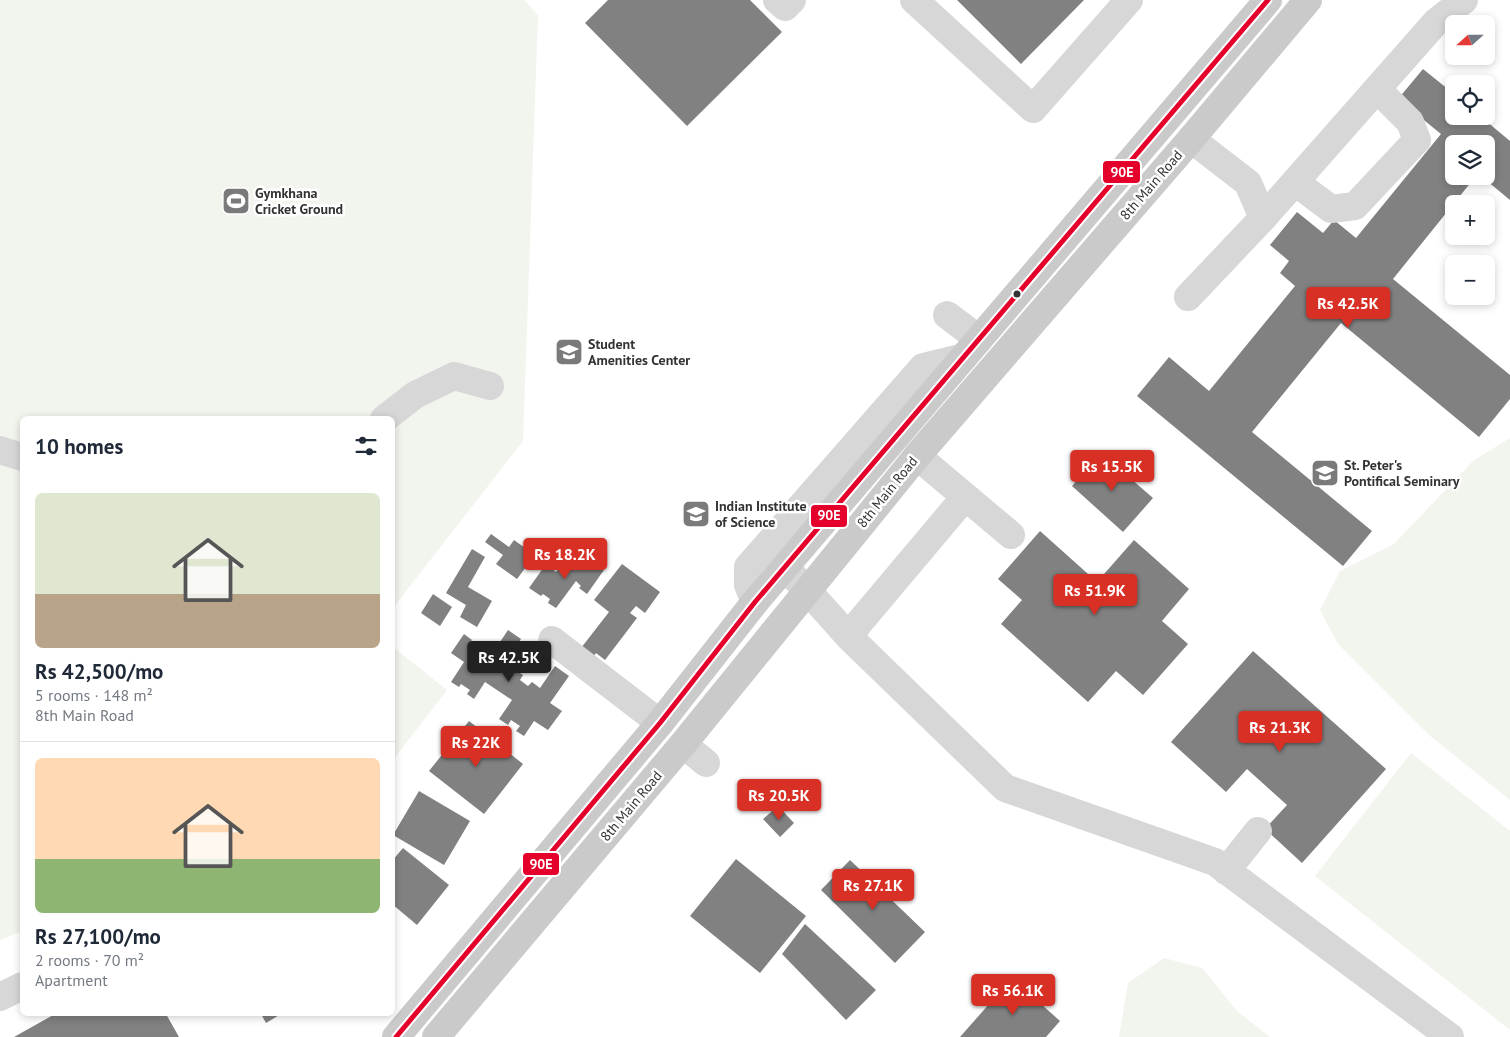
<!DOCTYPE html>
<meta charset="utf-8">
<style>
:root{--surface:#fff;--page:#f6f6f7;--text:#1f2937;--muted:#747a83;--line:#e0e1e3;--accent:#d93025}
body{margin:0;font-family:"PT Sans",sans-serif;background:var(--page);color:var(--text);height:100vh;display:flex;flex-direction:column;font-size:19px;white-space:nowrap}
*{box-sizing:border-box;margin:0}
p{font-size:16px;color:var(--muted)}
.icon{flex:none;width:28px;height:28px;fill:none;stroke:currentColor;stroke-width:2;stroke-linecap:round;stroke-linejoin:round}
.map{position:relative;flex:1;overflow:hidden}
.drawer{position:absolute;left:20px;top:416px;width:375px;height:600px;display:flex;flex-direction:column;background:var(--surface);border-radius:8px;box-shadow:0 2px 8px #0003}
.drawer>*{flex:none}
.needle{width:32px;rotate:249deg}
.controls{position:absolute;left:1445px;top:15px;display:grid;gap:10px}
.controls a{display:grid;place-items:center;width:50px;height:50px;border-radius:8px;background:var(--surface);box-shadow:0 2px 8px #0003;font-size:25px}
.price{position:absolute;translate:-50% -42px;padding:0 11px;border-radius:5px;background:var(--accent);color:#fff;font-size:16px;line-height:32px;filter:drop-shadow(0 1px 2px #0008)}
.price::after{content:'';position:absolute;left:50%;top:30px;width:15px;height:11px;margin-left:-8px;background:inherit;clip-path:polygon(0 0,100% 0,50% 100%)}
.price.active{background:#222;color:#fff}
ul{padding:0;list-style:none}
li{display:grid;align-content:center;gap:10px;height:265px;padding:0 15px}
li+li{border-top:1px solid var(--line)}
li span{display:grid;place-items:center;height:155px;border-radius:8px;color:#555}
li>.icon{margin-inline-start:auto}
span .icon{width:90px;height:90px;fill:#fffc;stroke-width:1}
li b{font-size:21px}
h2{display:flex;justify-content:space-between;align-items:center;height:60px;padding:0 15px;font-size:21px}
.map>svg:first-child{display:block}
</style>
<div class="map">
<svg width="1510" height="1037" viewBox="0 0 1510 1037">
<rect width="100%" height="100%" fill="#fff"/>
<path fill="#f1f5ed" d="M0,0H524L538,15L523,441L393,608L392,419H22V931L0,940Z
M1510,438V800L1429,735L1338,644L1320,610L1340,571L1394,544L1473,461Z
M393,647L447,690L393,760Z
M1411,753L1510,831V1030L1315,876Z
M1164,958L1202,968L1237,1011L1270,1037H1119L1128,983Z"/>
<path fill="#818181" d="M608,0H750L782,32L687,126L585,23Z
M957,0H1084L1021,64Z
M1423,69L1454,94V116H1480L1510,141V200L1481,176H1486V144H1454V176H1476L1393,279L1510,375V399L1479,437L1341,323L1252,432L1372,531L1343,566L1137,396L1169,357L1209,391L1295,286L1280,273L1289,261L1270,245L1297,212L1323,233L1334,220L1356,238L1441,134L1398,99Z
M1101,453L1153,498L1123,532L1072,486Z
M1040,531L1097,582L1134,540L1189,589L1162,621L1188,644L1143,695L1116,671L1088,702L1001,624L1022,600L998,579Z
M491,534L509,547L514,540L535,555L517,579L496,564L503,555L485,542Z
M472,549L485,557L468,587L492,601L477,627L460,617L466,605L446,593Z
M567,557L583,568L590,559L604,570L587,594L579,588L581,586L576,581L556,608L548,603L550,599L543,594L541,596L529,588L546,564L556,572Z
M622,564L660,592L645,613L636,606L630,613L637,618L605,660L596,653L589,663L581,648L609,612L594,600Z
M433,594L452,607L440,626L421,613Z
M508,630L521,639L505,663L508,665L507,667L512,671L514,669L523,675L520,680L528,686L532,682L540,688L555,666L569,676L550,703L562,711L548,730L534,721L524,736L516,731L520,726L511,720L508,725L499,719L512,700L485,682L474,699L467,694L470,690L461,684L459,687L451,682L464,662L451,653L464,634L472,640L469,644L477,650L480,646L492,654Z
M1253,651L1386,769L1302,863L1265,829L1287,805L1247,769L1226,792L1171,742Z
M469,721L523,764L484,814L429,771Z
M419,791L470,821L444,865L393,835Z
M778,806L794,823L780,837L763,819Z
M403,848L449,885L417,925L392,904V861Z
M736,859L806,916L760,973L690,916Z
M850,860L925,932L895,963L821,890Z
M805,924L876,990L846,1020L782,954Z
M1012,978L1060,1021L1046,1037H960Z
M55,1014H166L179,1037H14Z
M261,1014H281L266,1023Z"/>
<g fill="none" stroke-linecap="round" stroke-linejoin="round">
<path stroke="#d7d7d7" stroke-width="28" d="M777,0L785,7L792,0
M914,0L1033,109L1129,0
M1191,139L1248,183L1263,218
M1295,182L1331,209L1355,206L1417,140L1410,122L1377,89
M1188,297L1263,218L1436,22L1464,0
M947,315L979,339
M384,419L415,395L454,376L490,386
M0,450L22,457
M917,456L1011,535
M785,568L807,590L849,637L1005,788L1215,862L1450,1037
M755,602L748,585V567L923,367L964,357
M849,637L859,623L965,497
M552,640L660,723
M683,744L706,763
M1226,871L1258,831
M0,997L22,986"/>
<path stroke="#cacaca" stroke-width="28" d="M396,1037L660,723L755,602L1268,0
M436,1037L683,744L917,456L1191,139L1308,0"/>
<defs>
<path id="bus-1" d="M396,1037L660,723L755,602L1268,0"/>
</defs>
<use href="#bus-1" stroke="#fff" stroke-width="9"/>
<use href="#bus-1" stroke="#e4002b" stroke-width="5"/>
</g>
<defs>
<symbol id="stadium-square" viewBox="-11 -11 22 22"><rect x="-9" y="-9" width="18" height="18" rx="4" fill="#7a7a7a" stroke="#fff"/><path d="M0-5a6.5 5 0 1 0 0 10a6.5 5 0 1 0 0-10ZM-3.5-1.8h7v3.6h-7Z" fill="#fff"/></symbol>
<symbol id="university-square" viewBox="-11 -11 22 22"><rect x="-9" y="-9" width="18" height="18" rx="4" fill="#7a7a7a" stroke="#fff"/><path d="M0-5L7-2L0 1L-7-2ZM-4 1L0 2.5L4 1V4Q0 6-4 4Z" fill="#fff"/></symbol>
</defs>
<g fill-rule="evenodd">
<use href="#stadium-square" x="220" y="185" width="32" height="32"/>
<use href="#university-square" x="553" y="336" width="32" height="32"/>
<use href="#university-square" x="1309" y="457" width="32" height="32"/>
<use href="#university-square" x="680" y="498" width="32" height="32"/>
</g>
<circle fill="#333" stroke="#fff" stroke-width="2" cx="1017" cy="294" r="4.5"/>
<g text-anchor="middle" stroke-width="5" stroke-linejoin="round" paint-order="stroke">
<g font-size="14" fill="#333" stroke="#fff">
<text transform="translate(1151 185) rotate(-49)" y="5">8th Main Road</text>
<text transform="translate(887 492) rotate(-51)" y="5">8th Main Road</text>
<text transform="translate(631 806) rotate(-50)" y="5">8th Main Road</text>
</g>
<g font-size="14" font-weight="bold" fill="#333" stroke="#fff" text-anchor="start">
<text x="255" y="198">Gymkhana<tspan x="255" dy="16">Cricket Ground</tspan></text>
<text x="588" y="349">Student<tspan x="588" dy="16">Amenities Center</tspan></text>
<text x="1344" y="470">St. Peter's<tspan x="1344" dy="16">Pontifical Seminary</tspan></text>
<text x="715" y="511">Indian Institute<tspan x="715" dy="16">of Science</tspan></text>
</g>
</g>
<g stroke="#fff" stroke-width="2">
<rect x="1102" y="160" width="39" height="24" rx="5" fill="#e4002b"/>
<rect x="810" y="504" width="38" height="24" rx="5" fill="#e4002b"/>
<rect x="522" y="852" width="38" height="24" rx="5" fill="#e4002b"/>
</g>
<g font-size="14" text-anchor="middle" font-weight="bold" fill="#fff">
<text x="1122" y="177">90E</text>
<text x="829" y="520">90E</text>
<text x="541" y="869">90E</text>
</g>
</svg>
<div class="controls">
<a><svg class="needle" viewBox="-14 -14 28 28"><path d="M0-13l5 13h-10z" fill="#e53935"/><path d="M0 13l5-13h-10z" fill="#747a83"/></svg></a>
<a><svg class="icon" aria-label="locate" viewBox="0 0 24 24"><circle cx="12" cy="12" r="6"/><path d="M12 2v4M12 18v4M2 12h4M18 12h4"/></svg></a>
<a><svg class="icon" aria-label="layers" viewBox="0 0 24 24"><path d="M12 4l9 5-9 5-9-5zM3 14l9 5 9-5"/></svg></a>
<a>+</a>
<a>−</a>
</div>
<b class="price" style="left:1348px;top:329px">Rs 42.5K</b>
<b class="price" style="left:1112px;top:492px">Rs 15.5K</b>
<b class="price" style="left:565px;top:580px">Rs 18.2K</b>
<b class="price" style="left:1095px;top:616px">Rs 51.9K</b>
<b class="price active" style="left:509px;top:683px">Rs 42.5K</b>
<b class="price" style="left:1280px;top:753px">Rs 21.3K</b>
<b class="price" style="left:476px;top:768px">Rs 22K</b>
<b class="price" style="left:779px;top:821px">Rs 20.5K</b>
<b class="price" style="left:873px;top:911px">Rs 27.1K</b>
<b class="price" style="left:1013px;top:1016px">Rs 56.1K</b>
<section class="drawer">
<h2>10 homes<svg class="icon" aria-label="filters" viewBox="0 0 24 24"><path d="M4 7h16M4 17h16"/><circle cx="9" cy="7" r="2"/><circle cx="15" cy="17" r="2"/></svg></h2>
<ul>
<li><span style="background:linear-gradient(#dfe7d0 65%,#b9a48a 0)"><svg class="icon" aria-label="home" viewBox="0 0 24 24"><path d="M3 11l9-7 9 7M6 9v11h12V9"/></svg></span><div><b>Rs 42,500/mo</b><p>5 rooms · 148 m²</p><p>8th Main Road</p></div></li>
<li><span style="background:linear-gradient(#ffd9b3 65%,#8fb573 0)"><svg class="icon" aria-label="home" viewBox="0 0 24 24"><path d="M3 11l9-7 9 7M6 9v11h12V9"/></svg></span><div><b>Rs 27,100/mo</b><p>2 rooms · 70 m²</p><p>Apartment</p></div></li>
</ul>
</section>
</div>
